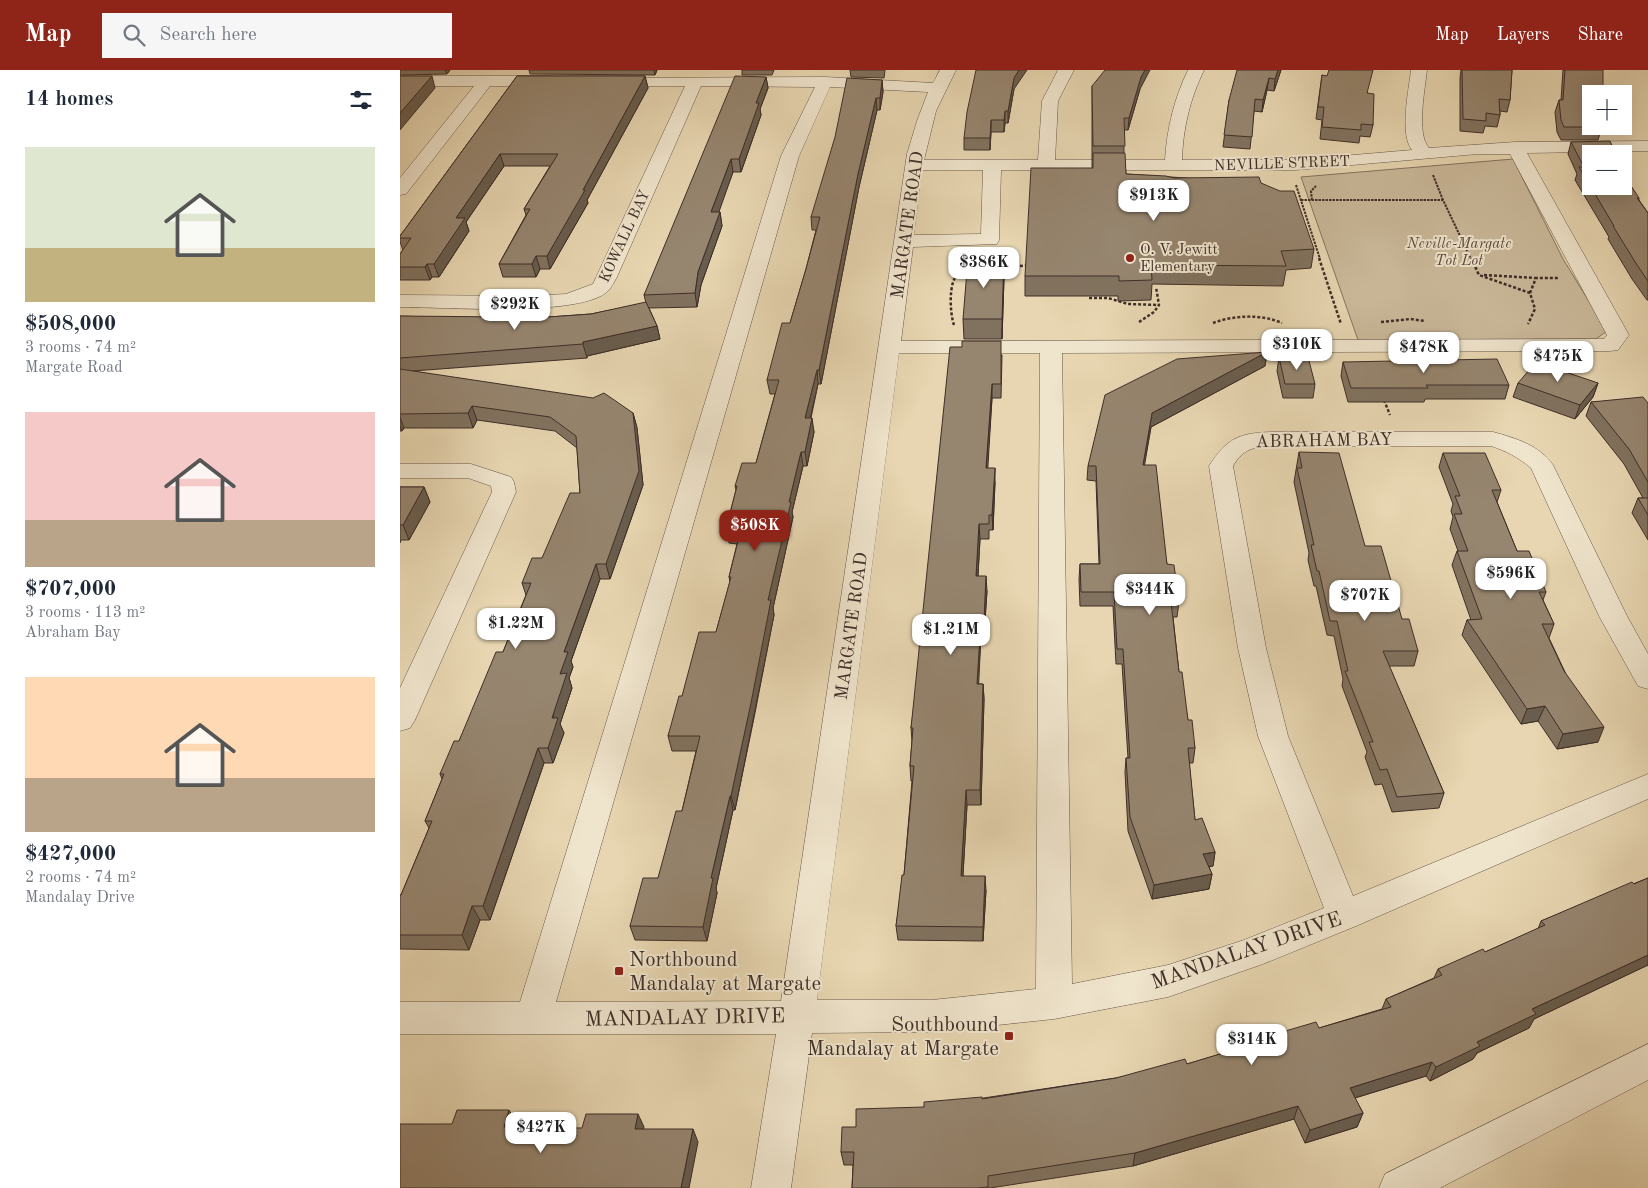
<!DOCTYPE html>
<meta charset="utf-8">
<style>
:root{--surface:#fff;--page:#f6f6f7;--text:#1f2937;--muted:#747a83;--accent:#8f2418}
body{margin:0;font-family:"Old Standard TT",serif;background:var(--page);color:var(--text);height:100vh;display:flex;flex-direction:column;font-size:19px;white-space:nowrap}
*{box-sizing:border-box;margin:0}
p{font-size:16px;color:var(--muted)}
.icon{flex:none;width:28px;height:28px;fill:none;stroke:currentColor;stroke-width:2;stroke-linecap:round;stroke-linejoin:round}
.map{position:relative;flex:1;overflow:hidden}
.details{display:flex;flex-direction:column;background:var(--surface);width:400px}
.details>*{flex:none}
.buttons{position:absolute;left:1182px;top:15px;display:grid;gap:10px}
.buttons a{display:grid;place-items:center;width:50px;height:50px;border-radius:0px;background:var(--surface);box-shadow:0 5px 20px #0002;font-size:25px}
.price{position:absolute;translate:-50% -42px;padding:0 11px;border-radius:10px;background:#fff;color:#222;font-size:16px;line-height:32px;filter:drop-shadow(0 1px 2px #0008)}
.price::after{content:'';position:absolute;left:50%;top:30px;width:15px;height:11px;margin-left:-8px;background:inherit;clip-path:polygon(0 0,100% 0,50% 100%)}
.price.active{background:var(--accent);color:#fff}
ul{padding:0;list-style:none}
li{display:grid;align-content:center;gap:10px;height:265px;padding:0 25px}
li span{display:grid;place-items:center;height:155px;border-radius:0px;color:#555}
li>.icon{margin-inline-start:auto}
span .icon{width:90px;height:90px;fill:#fffc;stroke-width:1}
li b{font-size:21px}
h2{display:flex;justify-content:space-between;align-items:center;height:60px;padding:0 25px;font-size:21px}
header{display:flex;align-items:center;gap:30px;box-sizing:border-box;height:70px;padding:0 25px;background:var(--accent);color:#fff}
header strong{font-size:24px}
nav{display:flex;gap:28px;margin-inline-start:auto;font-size:18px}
.search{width:350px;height:45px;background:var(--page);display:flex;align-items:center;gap:12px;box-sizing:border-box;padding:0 18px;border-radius:0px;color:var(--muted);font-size:19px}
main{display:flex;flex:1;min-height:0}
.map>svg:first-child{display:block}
</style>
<header>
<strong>Map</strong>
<div class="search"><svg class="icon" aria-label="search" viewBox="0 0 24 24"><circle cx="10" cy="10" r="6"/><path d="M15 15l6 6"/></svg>Search here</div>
<nav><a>Map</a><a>Layers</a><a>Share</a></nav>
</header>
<main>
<section class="details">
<h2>14 homes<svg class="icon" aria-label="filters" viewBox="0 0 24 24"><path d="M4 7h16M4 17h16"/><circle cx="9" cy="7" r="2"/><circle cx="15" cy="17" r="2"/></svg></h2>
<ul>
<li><span style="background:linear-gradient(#dfe7d0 65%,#c2b280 0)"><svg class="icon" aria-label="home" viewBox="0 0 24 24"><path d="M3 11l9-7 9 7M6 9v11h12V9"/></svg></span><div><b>$508,000</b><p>3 rooms · 74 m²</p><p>Margate Road</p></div></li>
<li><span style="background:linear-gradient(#f6c9c9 70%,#b9a48a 0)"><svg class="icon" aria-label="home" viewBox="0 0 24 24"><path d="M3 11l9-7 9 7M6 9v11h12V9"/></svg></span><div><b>$707,000</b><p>3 rooms · 113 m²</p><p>Abraham Bay</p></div></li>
<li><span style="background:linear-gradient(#ffd9b3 65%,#b9a48a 0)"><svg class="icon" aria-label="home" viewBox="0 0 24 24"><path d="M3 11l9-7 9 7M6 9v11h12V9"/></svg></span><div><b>$427,000</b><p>2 rooms · 74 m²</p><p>Mandalay Drive</p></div></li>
</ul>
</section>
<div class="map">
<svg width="1248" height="1118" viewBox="0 0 1248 1118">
<rect width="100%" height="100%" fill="#e7d6b1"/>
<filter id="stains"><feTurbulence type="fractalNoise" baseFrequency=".004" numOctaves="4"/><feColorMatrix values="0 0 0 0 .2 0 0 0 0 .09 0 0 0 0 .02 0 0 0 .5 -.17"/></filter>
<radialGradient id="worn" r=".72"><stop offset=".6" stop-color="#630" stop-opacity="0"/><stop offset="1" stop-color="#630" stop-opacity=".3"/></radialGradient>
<path fill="#cab99a" stroke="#847461" d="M1113,89L1163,189L1207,261L1196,269L958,270L901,107Z"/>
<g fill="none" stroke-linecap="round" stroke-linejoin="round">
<defs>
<path id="minor" d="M540,0H556L536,41L524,90H638L642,31L658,0H674L658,31L655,90H765C767,58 774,29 788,0H804C790,29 783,58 782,90H895L1012,80C999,64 1009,19 1011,0H1027C1025,19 1016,64 1029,78L1115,72L1248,71V81L1127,83L1229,265L1218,280L1210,281L662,283L672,914L768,895L844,870L924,838L858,666L838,578L809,396C827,368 839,363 872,362H1093C1115,368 1139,375 1153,395L1227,546L1248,584V619L1238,616L1199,546L1131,398C1118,387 1106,381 1091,376H872C853,377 843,379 833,396L866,578L888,666L953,826L1248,704V729L956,856L863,894L768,927L654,949L532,962L412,963L391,1118H351L376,964H0V932H120L381,86L415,17L301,16L217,207C214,212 211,219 206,223C172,247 45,237 0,237V225L130,226L166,224L193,214L285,16H208L203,14L200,11L203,8L425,7L533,13ZM430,17L528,22L517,51L507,84L381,931L156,932L399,86ZM1078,84H1110L1207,265L1204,269L501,271L513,177L597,174L599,170L601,100H895ZM522,100H583L581,164L514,165ZM499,283H640L636,919L532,930H417Z
M0,6H150L155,8L158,11L155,14L150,16H90L6,124L0,125V108L74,16H0Z
M0,394H71L111,407L114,412L116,422L15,650L10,658L0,661V618L92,422L91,416L68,408H0Z
M1248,974V1010L1040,1118H979L985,1104Z"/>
</defs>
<use href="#minor" stroke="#69584a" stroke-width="1"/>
<path stroke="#3f2e28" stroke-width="2" stroke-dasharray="2.5 1" stroke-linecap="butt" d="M1033,105L1043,130
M896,115L920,189
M901,130H1043L1071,189
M912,130L911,121L916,116"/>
<path stroke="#3f2e28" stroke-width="2.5" stroke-dasharray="3 2" stroke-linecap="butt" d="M919,188L941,254
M1071,188L1079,205L1130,223L1135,239L1128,254
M600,198L629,195
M1084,205L1136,208
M1130,223L1136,208H1159
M689,228H708L728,234L758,235
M739,252L754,242L759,235L756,217
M981,252L1010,249L1025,251
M813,253C834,245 862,244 882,253
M554,255C550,244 548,212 558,204C561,201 565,201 569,200
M984,330L990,345"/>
<use href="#minor" fill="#efe4cc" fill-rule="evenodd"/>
</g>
<path fill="#81725f" stroke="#3f2e28" d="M0,0H50L47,4L0,5Z
M129,0H257L255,5L130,4Z
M342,0H374L372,5H342Z
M450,0H485L484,8L451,7Z
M881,0L874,21L867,20L862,42L854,41L850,79L823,77L829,30Z
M1061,0H1112L1110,30L1107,42L1100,41V45L1097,57L1085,56L1083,63L1060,61V8Z
M1163,0H1203L1191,24V56H1204V57H1202L1198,70H1161L1157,62L1155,42L1159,30H1161Z
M922,5L968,23L973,55L970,67L960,66L959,73L920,69L922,50L916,49Z
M117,6H245L248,18L187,130L188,133L150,199H140L136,207H103L99,194L126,145L124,139L150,96H104L66,152L69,161L39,207H32L30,210H0V184L3,180L0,172V166Z
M366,7L368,18L360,39L361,45L341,102H333L318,142H320L322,156L301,215L297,237L249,238L257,256L260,269L187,286V288L13,301L233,343L237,358L243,415L210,509H200L171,591L173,597L169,608L172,618L160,654L164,663L153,693H144L90,850H80L69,880L0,879V825H1L29,758L25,751L42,709L40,704L59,671L103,582L126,525L122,513L142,488L180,423L177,378L155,361L77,350L73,358H4L2,361H0V246L108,250L191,244L246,233L244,225Z
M482,10L483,22L480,40H477L459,117L421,314H418L411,348L414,362L407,396H403L392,442L393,447L373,538L374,545L354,648L335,740H333L316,818L317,823L307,871L235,870L230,856L258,808L282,741L296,681H272L268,666L282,626L316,562L330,512L329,507L337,474L329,473L326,459L336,420L335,416L356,393L375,324H370L367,310L390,253L406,199L416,160H412L411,147Z
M692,16L740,19L728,60H724V83L726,104L861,113L914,179L911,198L886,200L883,216L752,214L751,230L718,231V226H625V206L692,98Z
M614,19L608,53H605L604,62H591L590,80H564V68Z
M1171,72L1191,84L1239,128V130L1248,143V230H1247L1232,209L1208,169L1209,167L1175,110L1177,104L1168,84Z
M604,208L602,269H564L563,249Z
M562,277L602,285L601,328H592L587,398L595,412L593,460H589V469H580L578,506L587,521L584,565H581L578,614H583L584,629L581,735H567L563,806L586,820L583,871L498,870L496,856L504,805L512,711H511L510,696L512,671L511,658Z
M867,282L865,296L751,357L744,395L767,494L779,532L777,547H773L779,602L788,650L795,678L793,693H789L795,750L815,782L813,796L809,797L812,804L809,819L752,829L728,761L725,702L726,688H728L722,594H716L713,536H680L679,509L680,494H699L696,411L687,410L688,396Z
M879,287L915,314L913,328H883L877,301Z
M943,292L1109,315L1105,329H1025L1024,332H948L941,306Z
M1118,313H1198L1193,327L1175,349L1113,327Z
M1191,332L1248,333V470L1232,443L1238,428H1243L1224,394L1186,346Z
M899,382L965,476L1018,581L1014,596H989L1044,723L1039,738L992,742L982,714L975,715L965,687L967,682L942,616L943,609L934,566L927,565L916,516H914L908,490L909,483L894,412Z
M1043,383L1101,420L1097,432L1117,481L1146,522L1143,530L1154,554L1149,568L1198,672L1157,679L1138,651L1121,654L1062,565L1067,550H1071L1052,495L1057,481H1058L1050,459L1053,447L1051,441L1053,434L1039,397Z
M0,417H24L30,432L9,470H1L0,473Z
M1248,808V895L1134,949L1129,958L1077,983L1073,989L1030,1011L1026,1006L955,1028L963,1043L957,1057L905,1073L894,1049L733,1096L590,1118H452L453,1095H444L441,1082L456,1057L524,1037L716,1008L787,994L864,971L865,967L919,958L982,939L986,929L1034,908L1038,899L1085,882L1138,859L1141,851Z"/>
<path fill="#695d4e" stroke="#3f2e28" d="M45,0H50L47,4Z
M254,0H257L255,5Z
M619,0H627L614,19L608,53V41L614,8Z
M745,0H750L740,19L728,60L729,48L741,7Z
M878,0H881L874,21L875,9Z
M32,6L35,18L0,60V43Z
M245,6L248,18L187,130L188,133L150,199L147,186Z
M366,7L368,18L360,39L361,45L341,102L339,89L356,33Z
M869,8L867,20L862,42L863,30Z
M482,10L483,22L480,40V28Z
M476,28L477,40L459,117L421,314L419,300L458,104Z
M605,41V53L604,62V50Z
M591,50V62L590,80V68Z
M100,84L104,96L66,152L69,161L39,207L34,194L56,148Z
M331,89L333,102L314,156L311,142Z
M320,142L322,156L301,215L297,237L295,223L298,202Z
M136,186L140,199L136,207L132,194Z
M604,188V208L602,269V249Z
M27,194L32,207L30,210L25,197Z
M257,256L260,269L187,286V288L183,274V272Z
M867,282L865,296L751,357L742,410L743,395L752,343Z
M417,300L418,314L407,362L405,348Z
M1198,313L1193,327L1175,349L1180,335Z
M592,314V328L587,412L586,398Z
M72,336L77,350L73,358L68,343Z
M233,343L237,358L243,415L210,509L206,494Z
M0,347L4,358L2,361L0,356Z
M412,348L414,362L407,396L405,382Z
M401,382L403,396L392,442L393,447L373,538L374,545L335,740L331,726L368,530L389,432Z
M595,398V412L593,460L592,445Z
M24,417L30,432L9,470L3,455Z
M579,454L580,469L577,521L576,506Z
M196,494L200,509L171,591L173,597L169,608L172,618L160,654L164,663L153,693L148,678L164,582Z
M586,506L587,521L584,565V550Z
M581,550V565L578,628L577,614Z
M583,614L584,629L581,735L580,720Z
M1145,636L1138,651L1121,654L1127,639Z
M1204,657L1198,672L1157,679L1163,664Z
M138,678L144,693L90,850L83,836Z
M566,720L567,735L562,820L561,806Z
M330,726L333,740L316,818L317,823L307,871L303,857L311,808Z
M815,782L813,796L801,798L803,784Z
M812,804L809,819L752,829L754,815Z
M585,806L586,820L583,871V857Z
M72,836L80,850L69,880L62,865Z
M1248,885V895L1134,949L1129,958L1077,983L1073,989L1030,1011L1036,997L1132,939Z
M1032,992L1026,1006L945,1031L950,1018Z
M898,1036L894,1049L733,1096L735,1083Z
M109,1040L117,1054L112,1070L104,1057Z
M963,1043L957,1057L905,1073L910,1060Z
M238,1044L244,1057L241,1072L235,1059Z
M293,1059L298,1072L289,1118H281Z"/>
<path fill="#96856f" stroke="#3f2e28" d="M576,0H619L614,8L608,41H605L604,50H591L590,68H564L567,42Z
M705,0H745L741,7L729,48H724L725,76H693L692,16Z
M837,0H878L875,9L869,8L863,30L855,29L852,67L824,65L829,30Z
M929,0H973L967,23L974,24L973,55L961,54V60L922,57L924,37H918L922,5L927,6Z
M1062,0H1112L1110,30L1099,29L1100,45L1086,43V51L1063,49Z
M1165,0H1203V15L1204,24H1191V56H1202V57H1164L1161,50L1159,30H1163Z
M0,6H32L0,43Z
M117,6H245L183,120H185L147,186H136L132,194H99L130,139H124L158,84H100L56,148H65L34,194H27L25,197H0V184L11,168H0V166Z
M335,6L366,7L356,33H359L339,89H331L311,142H320L298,202L295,223L244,225Z
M447,8L482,10L480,28H476L458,104L419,300H417L405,348H412L405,382H401L389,432H391L368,530H371L351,633L331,726H330L311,808H313L303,857L230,856L243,808H258L276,741H282L300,666H268L279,626H282L299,562H316L331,507H329L341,459H326L337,416H335L342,393H356L379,310H367L382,253H390L406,199L420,147H411L435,67Z
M1210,71L1216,84H1191V116H1224V105L1239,128H1237L1248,143V211L1237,195L1213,156H1214L1179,97H1184L1171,72Z
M693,83H725L726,104L766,106L774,108L859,107L861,113L880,121H894L914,179L881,181L886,196L751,195L752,210L719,211V206H625L631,98H693Z
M568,188H604L602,249H563Z
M246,232L257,256L183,272V274L0,288V246L107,247L105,250L191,244Z
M562,271H601V314H592L586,398H595L592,445H589V454H579L576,506H586L584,550H581L577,614H583L580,720H566L561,806H585L583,857L496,856L502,805H504L514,696H510L513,658H511L550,277H562Z
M867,282L752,343L743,395H756L767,494L774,495L779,532H771L779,602H782L788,650H792L795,678H788L795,750L802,748L815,782L803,784L812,804L754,815L730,747L726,688H730L723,579H717L714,522H681L680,494H700L696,396H688L705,325L777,289Z
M879,287H908L915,314H885Z
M1097,289L1109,315H1026L1028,318H951L943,292Z
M1136,292L1198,313L1180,335L1118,313Z
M0,299L193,328L204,323L233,343L239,401L206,494H196L164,582H168L160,604L167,603L152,648H158L148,678H138L83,836H72L62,865H0V825H1L32,751H25L44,704H40L54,671H59L96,582H103L131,513H122L132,488H142L170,423H180L176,366L150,347L72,336L68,343L0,344Z
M1243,327L1248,333V412L1229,379L1191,332Z
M899,382L939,383L965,476H981L1002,549H1009L1018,581H983L1044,723L997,727L987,699L980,700L969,672H973L945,601H948L937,551H930L919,501H917L911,475H914L897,398H902Z
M1043,383H1085L1101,420H1092L1117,481H1129L1146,522H1139L1154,554H1142L1164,601L1204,657L1163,664L1145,636L1127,639L1067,550L1082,549L1057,481H1068L1054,444H1062L1055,426H1060Z
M0,417H24L3,455H0Z
M1238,428H1248V445Z
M1248,808V885L1132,939L1136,944L1077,972L1080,976L1036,997L1032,992L950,1018L963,1043L910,1060L898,1036L735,1083L588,1106V1117L577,1118H452L454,1082H441L442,1057H456V1039L524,1037V1032L582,1027V1029L716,1008L785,989L787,994L866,970L865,967L916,952L919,958L991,937L986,929L1042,905L1038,899L1083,879L1085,882L1145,855L1141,851L1232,812L1234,814Z
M57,1040H109L104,1057L182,1058L186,1044H238L235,1059H293L281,1118H0V1054H52Z"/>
<g fill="#8f2418" stroke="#efe4cc" stroke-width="2">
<circle cx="730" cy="188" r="5"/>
<rect x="214" y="896" width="10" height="10" rx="2.5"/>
<rect x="604" y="961" width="10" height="10" rx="2.5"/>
</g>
<g text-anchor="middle" stroke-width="4" stroke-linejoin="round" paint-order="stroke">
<g font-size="15" fill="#3f2e28" stroke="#efe4cc">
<text transform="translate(882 93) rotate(-2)" y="5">NEVILLE STREET</text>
<text transform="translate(224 166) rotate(-65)" y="5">KOWALL BAY</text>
</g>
<g font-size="15" font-style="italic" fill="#5b4a3f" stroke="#efe4cc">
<text x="1059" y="178">Neville-Margate<tspan x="1059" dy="17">Tot Lot</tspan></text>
</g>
<g font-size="15" fill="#3f2e28" stroke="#efe4cc" text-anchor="start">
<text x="740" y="184">O. V. Jewitt<tspan x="740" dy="17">Elementary</tspan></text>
</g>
<g font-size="18" fill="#3f2e28" stroke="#efe4cc">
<text transform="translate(507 155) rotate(-82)" y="6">MARGATE ROAD</text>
<text transform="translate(924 370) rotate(-1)" y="6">ABRAHAM BAY</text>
<text transform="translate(451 556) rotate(-82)" y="6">MARGATE ROAD</text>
</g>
<g font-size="21" fill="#3f2e28" stroke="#efe4cc">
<text transform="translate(846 880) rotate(-19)" y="7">MANDALAY DRIVE</text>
<text transform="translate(285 947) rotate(-1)" y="7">MANDALAY DRIVE</text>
</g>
<g font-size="21" fill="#3f2e28" stroke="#efe4cc" text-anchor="start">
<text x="229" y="896">Northbound<tspan x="229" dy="24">Mandalay at Margate</tspan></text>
<text x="599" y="961" text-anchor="end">Southbound<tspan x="599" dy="24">Mandalay at Margate</tspan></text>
</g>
</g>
<rect width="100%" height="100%" filter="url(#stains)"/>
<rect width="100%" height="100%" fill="url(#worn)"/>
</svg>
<div class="buttons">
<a>+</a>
<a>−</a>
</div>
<b class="price" style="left:754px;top:152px">$913K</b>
<b class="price" style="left:584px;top:219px">$386K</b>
<b class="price" style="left:115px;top:261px">$292K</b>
<b class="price" style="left:897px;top:301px">$310K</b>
<b class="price" style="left:1024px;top:304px">$478K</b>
<b class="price" style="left:1158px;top:313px">$475K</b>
<b class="price active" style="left:355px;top:482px">$508K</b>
<b class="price" style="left:1111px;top:530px">$596K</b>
<b class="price" style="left:750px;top:546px">$344K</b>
<b class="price" style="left:965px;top:552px">$707K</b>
<b class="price" style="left:116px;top:580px">$1.22M</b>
<b class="price" style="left:551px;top:586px">$1.21M</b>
<b class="price" style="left:852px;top:996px">$314K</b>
<b class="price" style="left:141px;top:1084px">$427K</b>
</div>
</main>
